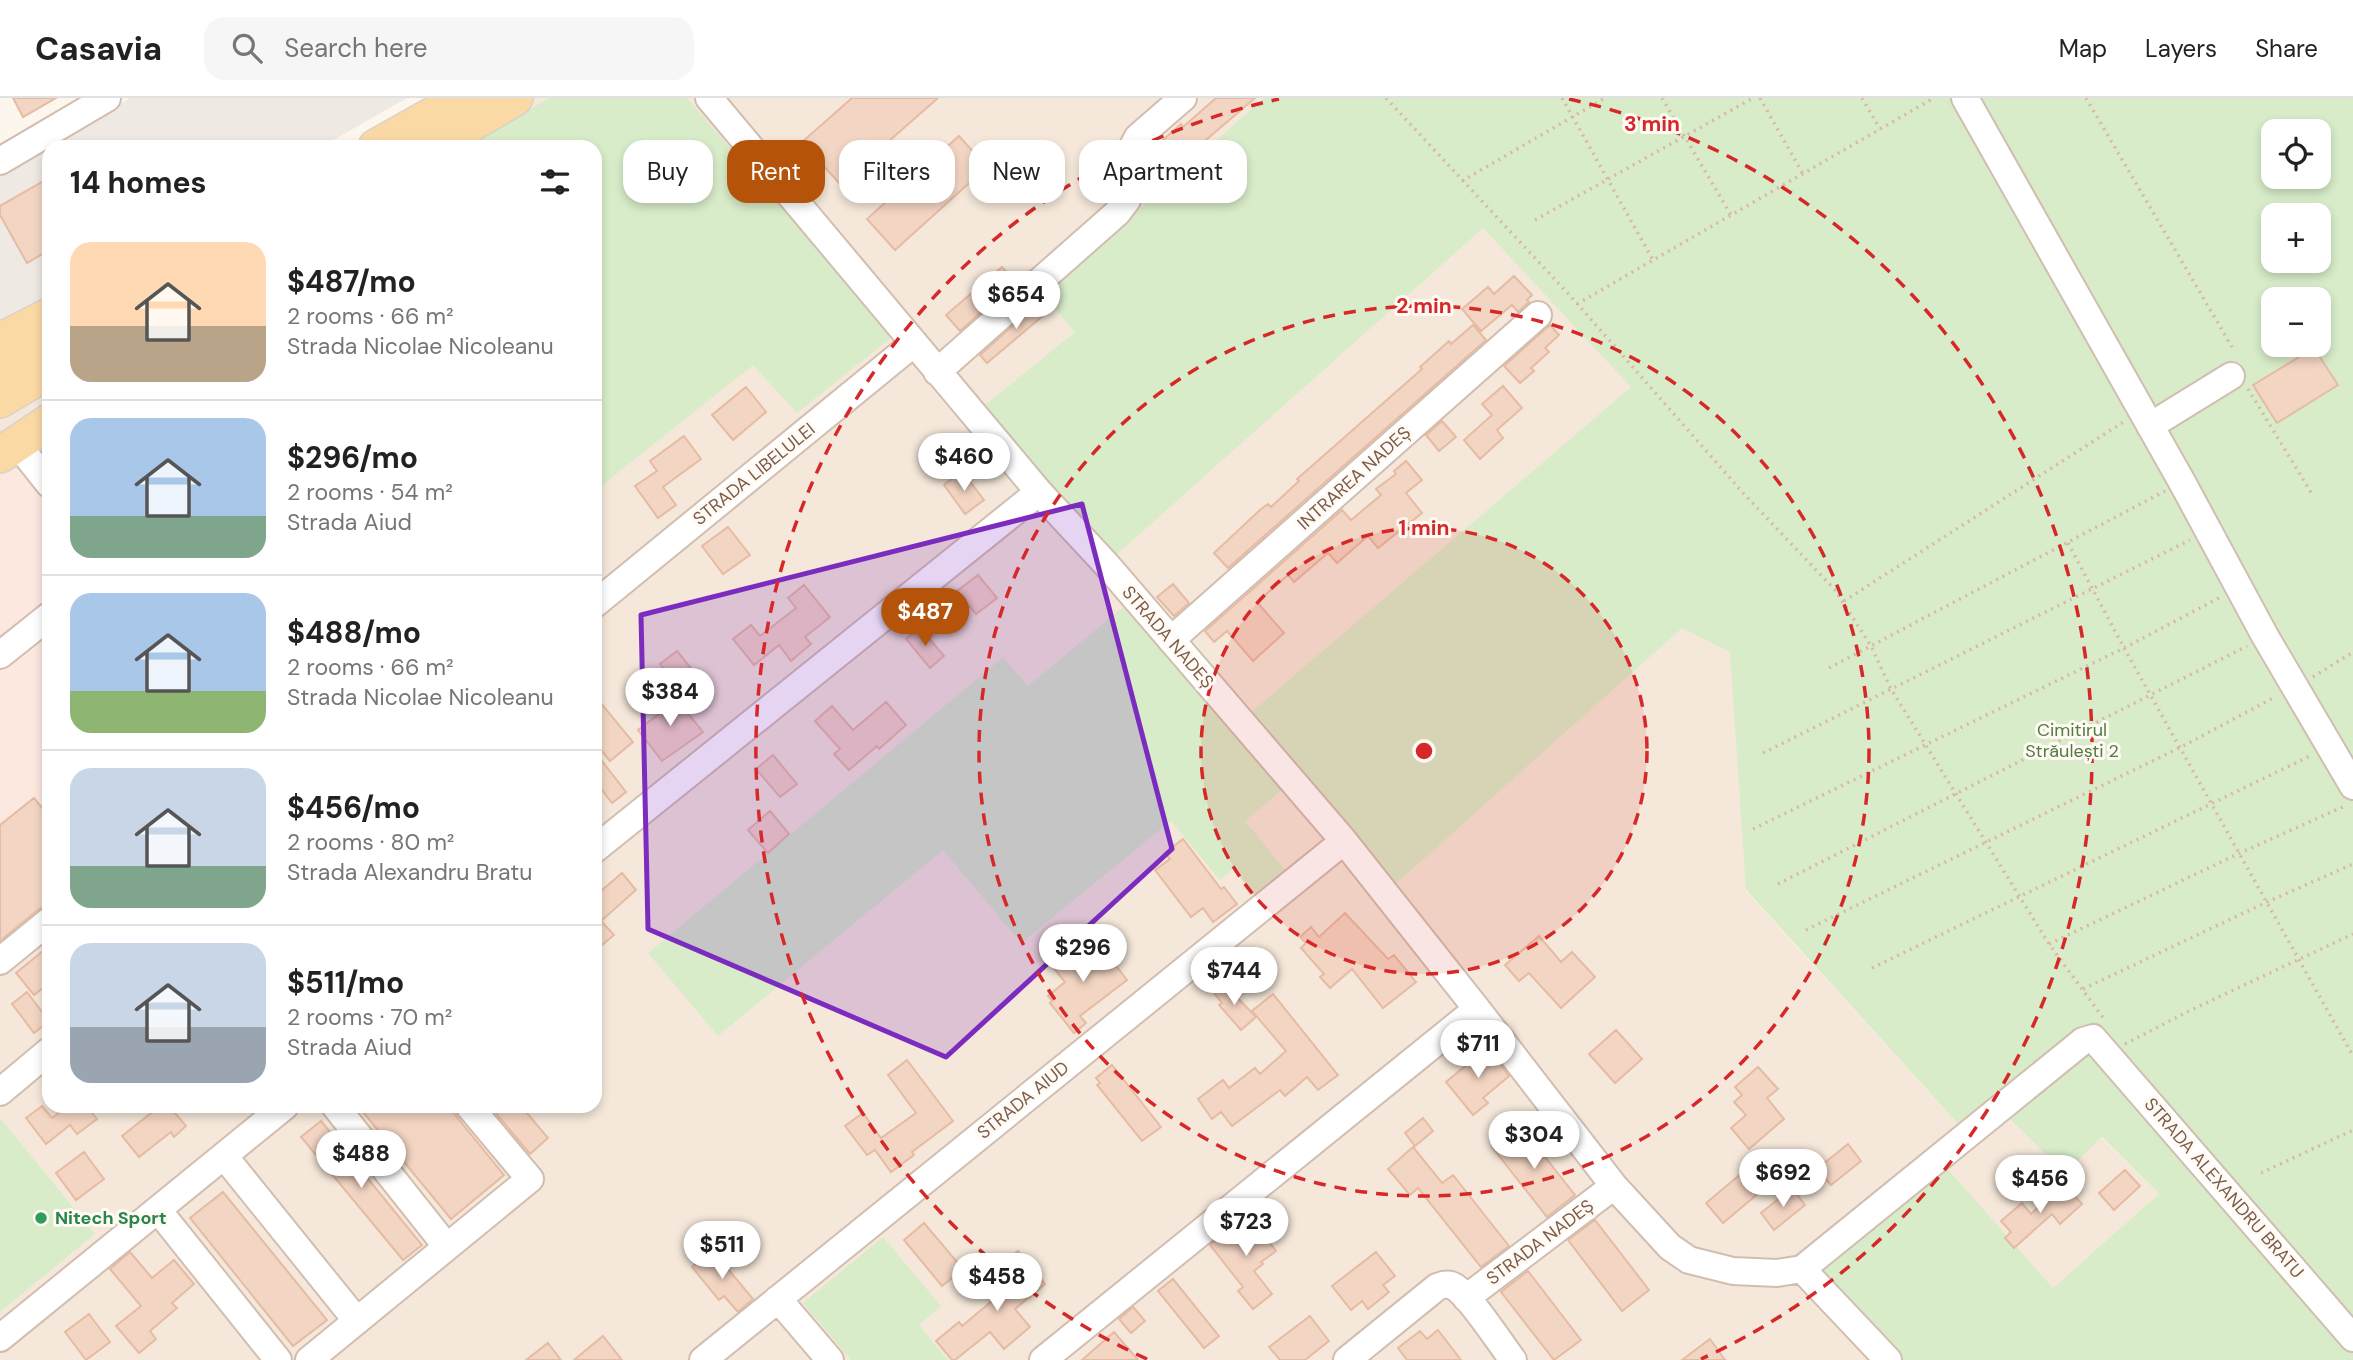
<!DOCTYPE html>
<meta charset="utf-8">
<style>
:root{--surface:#fff;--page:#f6f6f6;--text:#222;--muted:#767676;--line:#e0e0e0;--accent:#b45309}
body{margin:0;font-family:"DM Sans",sans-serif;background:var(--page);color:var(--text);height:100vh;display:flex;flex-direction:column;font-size:26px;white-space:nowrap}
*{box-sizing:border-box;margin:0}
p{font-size:23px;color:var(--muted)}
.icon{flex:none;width:38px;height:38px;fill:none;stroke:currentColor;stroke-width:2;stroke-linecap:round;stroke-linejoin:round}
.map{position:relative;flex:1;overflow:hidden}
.details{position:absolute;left:42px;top:42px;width:560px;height:973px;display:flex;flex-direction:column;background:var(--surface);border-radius:21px;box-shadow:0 4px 10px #0003}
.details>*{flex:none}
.top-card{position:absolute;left:623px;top:42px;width:665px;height:63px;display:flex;gap:14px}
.controls{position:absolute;left:2261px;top:21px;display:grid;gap:14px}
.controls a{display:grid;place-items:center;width:70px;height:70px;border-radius:14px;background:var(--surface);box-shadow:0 4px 10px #0003;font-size:35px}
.price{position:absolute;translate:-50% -60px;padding:0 16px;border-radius:24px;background:#fff;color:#222;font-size:23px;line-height:46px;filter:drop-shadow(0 2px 4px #0008)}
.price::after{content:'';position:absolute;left:50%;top:42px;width:21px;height:16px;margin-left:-10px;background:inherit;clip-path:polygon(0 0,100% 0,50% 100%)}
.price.current{background:var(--accent);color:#fff}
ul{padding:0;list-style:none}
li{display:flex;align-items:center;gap:21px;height:175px;padding:0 28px}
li+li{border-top:2px solid var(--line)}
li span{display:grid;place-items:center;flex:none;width:196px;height:140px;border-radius:21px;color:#555}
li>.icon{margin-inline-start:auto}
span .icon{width:84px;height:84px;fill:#fffc;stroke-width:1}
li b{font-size:30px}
h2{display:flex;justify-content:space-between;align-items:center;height:84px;padding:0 28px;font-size:30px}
.tag{padding:0 24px;border-radius:21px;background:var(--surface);box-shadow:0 4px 10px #0003;font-size:24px;line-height:63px}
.tag.current{background:var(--accent);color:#fff}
header{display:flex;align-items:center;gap:42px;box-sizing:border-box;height:98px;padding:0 35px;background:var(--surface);border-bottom:2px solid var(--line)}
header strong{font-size:33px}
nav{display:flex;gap:38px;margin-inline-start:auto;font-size:24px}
.search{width:490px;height:63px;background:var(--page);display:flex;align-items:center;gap:18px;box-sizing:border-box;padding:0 24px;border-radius:21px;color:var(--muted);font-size:26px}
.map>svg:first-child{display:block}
</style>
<header>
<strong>Casavia</strong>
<div class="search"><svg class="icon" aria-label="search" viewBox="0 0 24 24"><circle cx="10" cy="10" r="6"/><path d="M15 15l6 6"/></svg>Search here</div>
<nav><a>Map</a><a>Layers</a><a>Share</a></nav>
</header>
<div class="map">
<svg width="2353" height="1262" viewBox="0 0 2353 1262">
<rect width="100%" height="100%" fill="#fdf6ec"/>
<path fill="#f5e8da" d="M475,0H1363L1829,501L1746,793L1960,1028L1993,1004L2101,1039L2159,1096L2053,1191L1939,1061L1888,1262H0V237L49,213V1008H595V49H377Z"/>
<path fill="#fde8e0" d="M49,337V837L0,877V367Z"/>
<path fill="#efe9e4" d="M130,0H407L321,49H49V205L0,233V75Z"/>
<path fill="#d8ecc9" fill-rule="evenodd" d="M549,0H687L893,238L797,315L753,267L595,393V49H468Z
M1264,0H2353V1262H1888L1802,1171L1939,1061L2053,1190L2159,1096L2102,1039L2065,1075L1993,1004L1961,1029L1746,792L1730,554L1682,530L1389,792L1241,623L1631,289L1483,130L1106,466L973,317L1075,234L1043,197ZM2273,33H2319V79H2273ZM2273,117H2319V163H2273ZM2273,201H2319V247H2273Z
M1129,504L1285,689L1245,723L1285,772L1256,796L1234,770L1220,782L1171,723L1021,845L943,752L718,938L648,855L1003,559L1028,588Z
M0,1020L95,1136L0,1214Z
M883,1139L941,1208L919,1227L948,1262H851L803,1205Z"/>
<path fill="#f3d5c3" stroke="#e6bba3" stroke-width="2" d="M13,0H56L23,19Z
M852,0H938L840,86L802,44Z
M1216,0H1255L1165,77L1147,56L1181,26L1183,29Z
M959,38L987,69L895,152L867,121Z
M49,80V152L27,165L0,117V108Z
M1002,169L1015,184L960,233L946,217Z
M1514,178L1532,197L1527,202L1529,204L1518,214L1512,207L1481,233L1462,211L1488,189L1494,196Z
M1043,201L1051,211L987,265L980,257Z
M1473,227L1486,242L1228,470L1214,455L1261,411L1268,406L1271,409L1299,383L1297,381L1422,271L1420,269L1449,243L1451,246Z
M1550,227L1559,237L1545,250L1549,254L1531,270L1534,273L1520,285L1504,268Z
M2314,250L2338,287L2277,325L2253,287Z
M1503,288L1522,310L1497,332L1503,340L1480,361L1464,342L1492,317L1482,306Z
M746,289L766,314L733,342L712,317Z
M1442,323L1456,339L1439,353L1426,337Z
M684,338L701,361L663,389L676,407L658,420L635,388L657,373L650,363Z
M1406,363L1422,382L1406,395L1422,415L1378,450L1368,438L1337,465L1328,455L1294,484L1288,477L1257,504L1284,535L1253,563L1227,533L1214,544L1205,533L1342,412L1351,422L1381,397L1376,391L1396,376L1394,373Z
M962,373L984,402L965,416L944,387Z
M728,429L750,457L723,476L702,448Z
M978,477L997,500L976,516L957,493Z
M1173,486L1189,505L1174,518L1157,499Z
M804,487L830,519L805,539L811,546L791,563L779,547L754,567L733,541L751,527L760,538L796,510L788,500Z
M920,530L944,558L930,570L906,541Z
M677,553L695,575L678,589L660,566Z
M671,594L703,634L662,663L638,632L660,615L654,608Z
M595,598L633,644L610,663L595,645Z
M886,604L906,627L879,651L877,648L849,672L834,656L840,651L815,623L832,608L853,632Z
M595,654L626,694L612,705L595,683Z
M773,657L797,686L780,699L756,671Z
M34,700L49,718V806L39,811L0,843V727Z
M770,713L789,736L768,755L748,732Z
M1183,741L1221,791L1224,789L1237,806L1213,824L1203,810L1191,819L1155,772L1170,761L1165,755Z
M622,775L636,792L601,823L614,837L595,853V798Z
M1345,815L1388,861L1394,857L1416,884L1383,910L1352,871L1330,890L1320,879L1324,876L1301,850L1306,845L1300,839L1311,829L1319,839Z
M1539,838L1561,864L1572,854L1595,879L1561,910L1529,875L1519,883L1505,867Z
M1100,847L1127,882L1080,918L1086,925L1074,935L1050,905L1052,903L1048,898L1065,884L1048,863L1068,848L1079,863Z
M49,848V885L34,897L16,875Z
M1224,886L1256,919L1241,932L1219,907L1222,905L1214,895Z
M27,894L49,923L34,935L12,906Z
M1273,896L1338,977L1318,992L1307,979L1285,998L1280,992L1232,1028L1221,1014L1212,1021L1198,1001L1223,982L1229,990L1255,970L1260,976L1286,953L1252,913Z
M1616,932L1642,961L1615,985L1589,956Z
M1486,948L1509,978L1483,1000L1488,1005L1473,1017L1446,984L1475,960L1473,958Z
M907,962L953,1023L912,1054L914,1057L891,1074L875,1052L867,1057L845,1028L863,1015L881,1040L916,1015L888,977Z
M1112,967L1161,1029L1142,1043L1097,987L1100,985L1096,980Z
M1758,969L1778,991L1767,1000L1784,1021L1749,1051L1731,1030L1746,1017L1734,1004L1742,997L1735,989Z
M42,1008L52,1020L68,1008H87L97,1021L77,1036L70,1027L46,1046L26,1020Z
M160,1008H169L186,1028L174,1039L171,1034L139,1059L122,1038Z
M358,1008H448L504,1077L451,1121Z
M490,1008H521L548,1040L530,1056Z
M1423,1020L1433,1033L1415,1048L1405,1035Z
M321,1023L422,1147L403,1162L301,1039Z
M1520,1027L1575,1097L1547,1119L1492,1049Z
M1848,1046L1861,1063L1831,1087L1817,1071Z
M1413,1049L1442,1085L1453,1077L1509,1148L1481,1169L1418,1090L1410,1097L1388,1071Z
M84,1054L104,1081L76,1102L56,1075Z
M2125,1072L2140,1088L2114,1112L2099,1095Z
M1742,1075L1759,1095L1723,1125L1706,1105Z
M2064,1086L2082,1106L2060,1126L2052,1116L2014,1150L2005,1140L2011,1134L2001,1123L2022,1105L2031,1116Z
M1792,1090L1805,1107L1774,1132L1761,1115Z
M223,1094L327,1222L293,1248L190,1120Z
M1248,1116L1276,1153L1261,1164L1263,1166L1254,1173L1272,1196L1253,1211L1238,1193L1243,1189L1210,1147Z
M1595,1122L1649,1192L1622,1213L1568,1142Z
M924,1125L963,1171L942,1188L904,1142Z
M712,1152L753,1201L738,1214L724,1198L719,1202L692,1169Z
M1018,1153L1045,1186L1015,1211L1030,1229L1004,1251L990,1234L955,1262H952L936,1243L959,1224L962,1228L1017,1182L1003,1165Z
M130,1154L152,1180L174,1162L194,1186L172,1205L177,1210L150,1233L156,1241L139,1255L116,1228L141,1208L110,1171Z
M1376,1154L1395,1178L1383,1187L1389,1194L1368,1211L1362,1203L1351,1212L1332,1188Z
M1528,1173L1581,1242L1554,1262L1501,1194Z
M1173,1181L1219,1238L1204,1250L1158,1193Z
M1133,1209L1145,1223L1131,1235L1119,1221Z
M89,1216L110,1244L86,1262L65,1234Z
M1310,1218L1329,1243L1305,1262H1280L1269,1249Z
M1438,1232L1461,1262H1407L1398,1250L1420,1233L1427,1241Z
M1114,1234L1138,1262H1082Z
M603,1238L622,1262H574Z
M1710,1241L1725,1262H1682Z
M548,1245L561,1262H526Z"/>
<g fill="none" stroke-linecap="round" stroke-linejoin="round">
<defs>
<path id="minor" d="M709,0L1039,394L1106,466L1344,743L1477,911L1614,1088L1670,1149L1689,1162L1733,1173L1777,1175L1802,1171
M1965,0L2182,384L2265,538L2353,688
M0,63L107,0
M937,274L1117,115L1127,102L1132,50L1138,39L1183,0
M2150,328L2231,278
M18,347L49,386
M595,506L913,246
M1171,542L1538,217
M0,557L49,518
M595,751L1039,394
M0,863L49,823
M0,994L49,953
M335,1008L447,1149
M224,1058L357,1223
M158,1112L278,1262
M1802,1171L2083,943L2093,940L2353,1240
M1802,1171L1888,1262
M1466,1200L1614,1088
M778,1201L830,1262
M0,1240L285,1008
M309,1262L530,1081L469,1008
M703,1262L1344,743
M1043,1262L1477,911
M1347,1262L1437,1189C1442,1187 1448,1185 1453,1188C1469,1196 1500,1245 1513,1262"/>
<path id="major" d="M376,49L463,0
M431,49L515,0
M0,243L49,218
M0,273L49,243
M0,302L49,273
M0,357L49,324"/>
</defs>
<use href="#minor" stroke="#d1beb0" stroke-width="30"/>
<use href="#major" stroke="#dad1cd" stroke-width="38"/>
<path stroke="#d9b8a5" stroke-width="3.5" stroke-dasharray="2 5" stroke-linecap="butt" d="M1386,0L1574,202L1744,396L1835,492L1871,548L1891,591L2049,846L2104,921
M1562,0L1653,162
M1662,0L1731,117
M1760,0L1803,76
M1862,0L1880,31
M2086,0L2232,249
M1462,83L1605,0
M1535,122L1753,0
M1577,206L1934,0
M2248,291L2312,396
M2068,445L2124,550L2353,958
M1844,503L2125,323
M1829,570L2165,393
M2313,579L2353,554
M1763,655L2190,442
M1753,731L2124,550L2221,499
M1778,786L2247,548
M1806,832L2181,649L2275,599
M2049,846L2240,755L2345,708
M1872,870L2312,657
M2083,891L2267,804L2353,766
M2125,946L2191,912L2353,836
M2261,1075L2353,1032"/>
<use href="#minor" stroke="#fff" stroke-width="26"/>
<use href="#major" stroke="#fbd9a5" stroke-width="35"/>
</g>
<path fill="#7b2cbf" fill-opacity="0.2" stroke="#7b2cbf" stroke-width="5" stroke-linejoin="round" d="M1082,406L1172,751L946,959L648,831L641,517Z"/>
<circle cx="1424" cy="653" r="223" fill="#d62828" fill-opacity=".12"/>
<g fill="none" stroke="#d62828" stroke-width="3.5" stroke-dasharray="12 9">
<circle cx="1424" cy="653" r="223"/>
<circle cx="1424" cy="653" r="445"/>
<path d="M1147 1261A668 668 0 0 1 1279 1M1569 1A668 668 0 0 1 1701 1261"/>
</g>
<circle fill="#2e9e5b" stroke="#fffaf3" stroke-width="2.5" cx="41" cy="1120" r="7"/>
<g text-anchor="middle" stroke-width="6" stroke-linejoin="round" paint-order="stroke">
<g font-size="18" fill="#7a5c4d" stroke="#fffaf3">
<text transform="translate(754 376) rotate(-39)" y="6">STRADA LIBELULEI</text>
<text transform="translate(1354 380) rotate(-42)" y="6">INTRAREA NADEȘ</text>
<text transform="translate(1168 539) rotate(49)" y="6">STRADA NADEȘ</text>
<text transform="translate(1023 1002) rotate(-39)" y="6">STRADA AIUD</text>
<text transform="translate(2224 1090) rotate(49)" y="6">STRADA ALEXANDRU BRATU</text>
<text transform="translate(1540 1144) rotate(-37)" y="6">STRADA NADEȘ</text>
</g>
<g font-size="18" fill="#537a41" stroke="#fffaf3">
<text x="2072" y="638">Cimitirul<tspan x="2072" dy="21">Străulești 2</tspan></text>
</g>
<g font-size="18" font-weight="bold" fill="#27864d" stroke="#fffaf3" text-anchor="start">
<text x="55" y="1126">Nitech Sport</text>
</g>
</g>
<circle cx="1424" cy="653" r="10" fill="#d62828" stroke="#fffaf3" stroke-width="3.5"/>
<g font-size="21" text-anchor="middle" font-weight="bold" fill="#d62828" stroke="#fffaf3" stroke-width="6" stroke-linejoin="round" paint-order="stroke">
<text x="1652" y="33">3 min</text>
<text x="1424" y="215">2 min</text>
<text x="1424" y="437">1 min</text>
</g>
</svg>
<div class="controls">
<a><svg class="icon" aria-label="locate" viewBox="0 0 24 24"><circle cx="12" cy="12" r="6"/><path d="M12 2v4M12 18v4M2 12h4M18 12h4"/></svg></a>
<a>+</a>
<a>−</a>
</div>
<b class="price" style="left:1016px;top:233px">$654</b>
<b class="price" style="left:964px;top:395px">$460</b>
<b class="price current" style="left:925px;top:550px">$487</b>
<b class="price" style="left:670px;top:630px">$384</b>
<b class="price" style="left:1083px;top:886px">$296</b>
<b class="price" style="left:1234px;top:909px">$744</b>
<b class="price" style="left:1478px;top:982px">$711</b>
<b class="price" style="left:1534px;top:1073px">$304</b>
<b class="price" style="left:361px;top:1092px">$488</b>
<b class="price" style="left:1783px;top:1111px">$692</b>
<b class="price" style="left:2040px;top:1117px">$456</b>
<b class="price" style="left:1246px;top:1160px">$723</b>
<b class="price" style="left:722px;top:1183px">$511</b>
<b class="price" style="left:997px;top:1215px">$458</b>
<div class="top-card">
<a class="tag">Buy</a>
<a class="tag current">Rent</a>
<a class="tag">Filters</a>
<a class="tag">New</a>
<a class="tag">Apartment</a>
</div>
<section class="details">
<h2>14 homes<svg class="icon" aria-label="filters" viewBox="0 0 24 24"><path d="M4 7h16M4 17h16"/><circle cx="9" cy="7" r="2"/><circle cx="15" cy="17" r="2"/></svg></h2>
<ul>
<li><span style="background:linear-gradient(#ffd9b3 60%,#b9a48a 0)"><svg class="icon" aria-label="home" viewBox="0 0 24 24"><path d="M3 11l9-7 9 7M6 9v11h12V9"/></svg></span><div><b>$487/mo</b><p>2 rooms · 66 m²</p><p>Strada Nicolae Nicoleanu</p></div></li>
<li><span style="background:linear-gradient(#a9c7e8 70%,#7fa58c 0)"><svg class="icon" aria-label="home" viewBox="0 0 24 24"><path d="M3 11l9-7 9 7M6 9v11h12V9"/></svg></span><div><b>$296/mo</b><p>2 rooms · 54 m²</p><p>Strada Aiud</p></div></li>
<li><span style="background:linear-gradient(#a9c7e8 70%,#8fb573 0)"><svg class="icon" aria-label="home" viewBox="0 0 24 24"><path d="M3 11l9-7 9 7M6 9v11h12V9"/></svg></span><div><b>$488/mo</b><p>2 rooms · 66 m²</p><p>Strada Nicolae Nicoleanu</p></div></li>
<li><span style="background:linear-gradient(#c9d6e8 70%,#7fa58c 0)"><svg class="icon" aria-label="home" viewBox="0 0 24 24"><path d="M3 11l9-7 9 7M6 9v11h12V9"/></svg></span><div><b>$456/mo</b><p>2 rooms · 80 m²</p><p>Strada Alexandru Bratu</p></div></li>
<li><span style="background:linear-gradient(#c9d6e8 60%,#9aa5b1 0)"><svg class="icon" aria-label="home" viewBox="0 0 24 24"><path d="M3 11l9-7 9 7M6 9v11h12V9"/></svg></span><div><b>$511/mo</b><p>2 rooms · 70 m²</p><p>Strada Aiud</p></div></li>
</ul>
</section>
</div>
